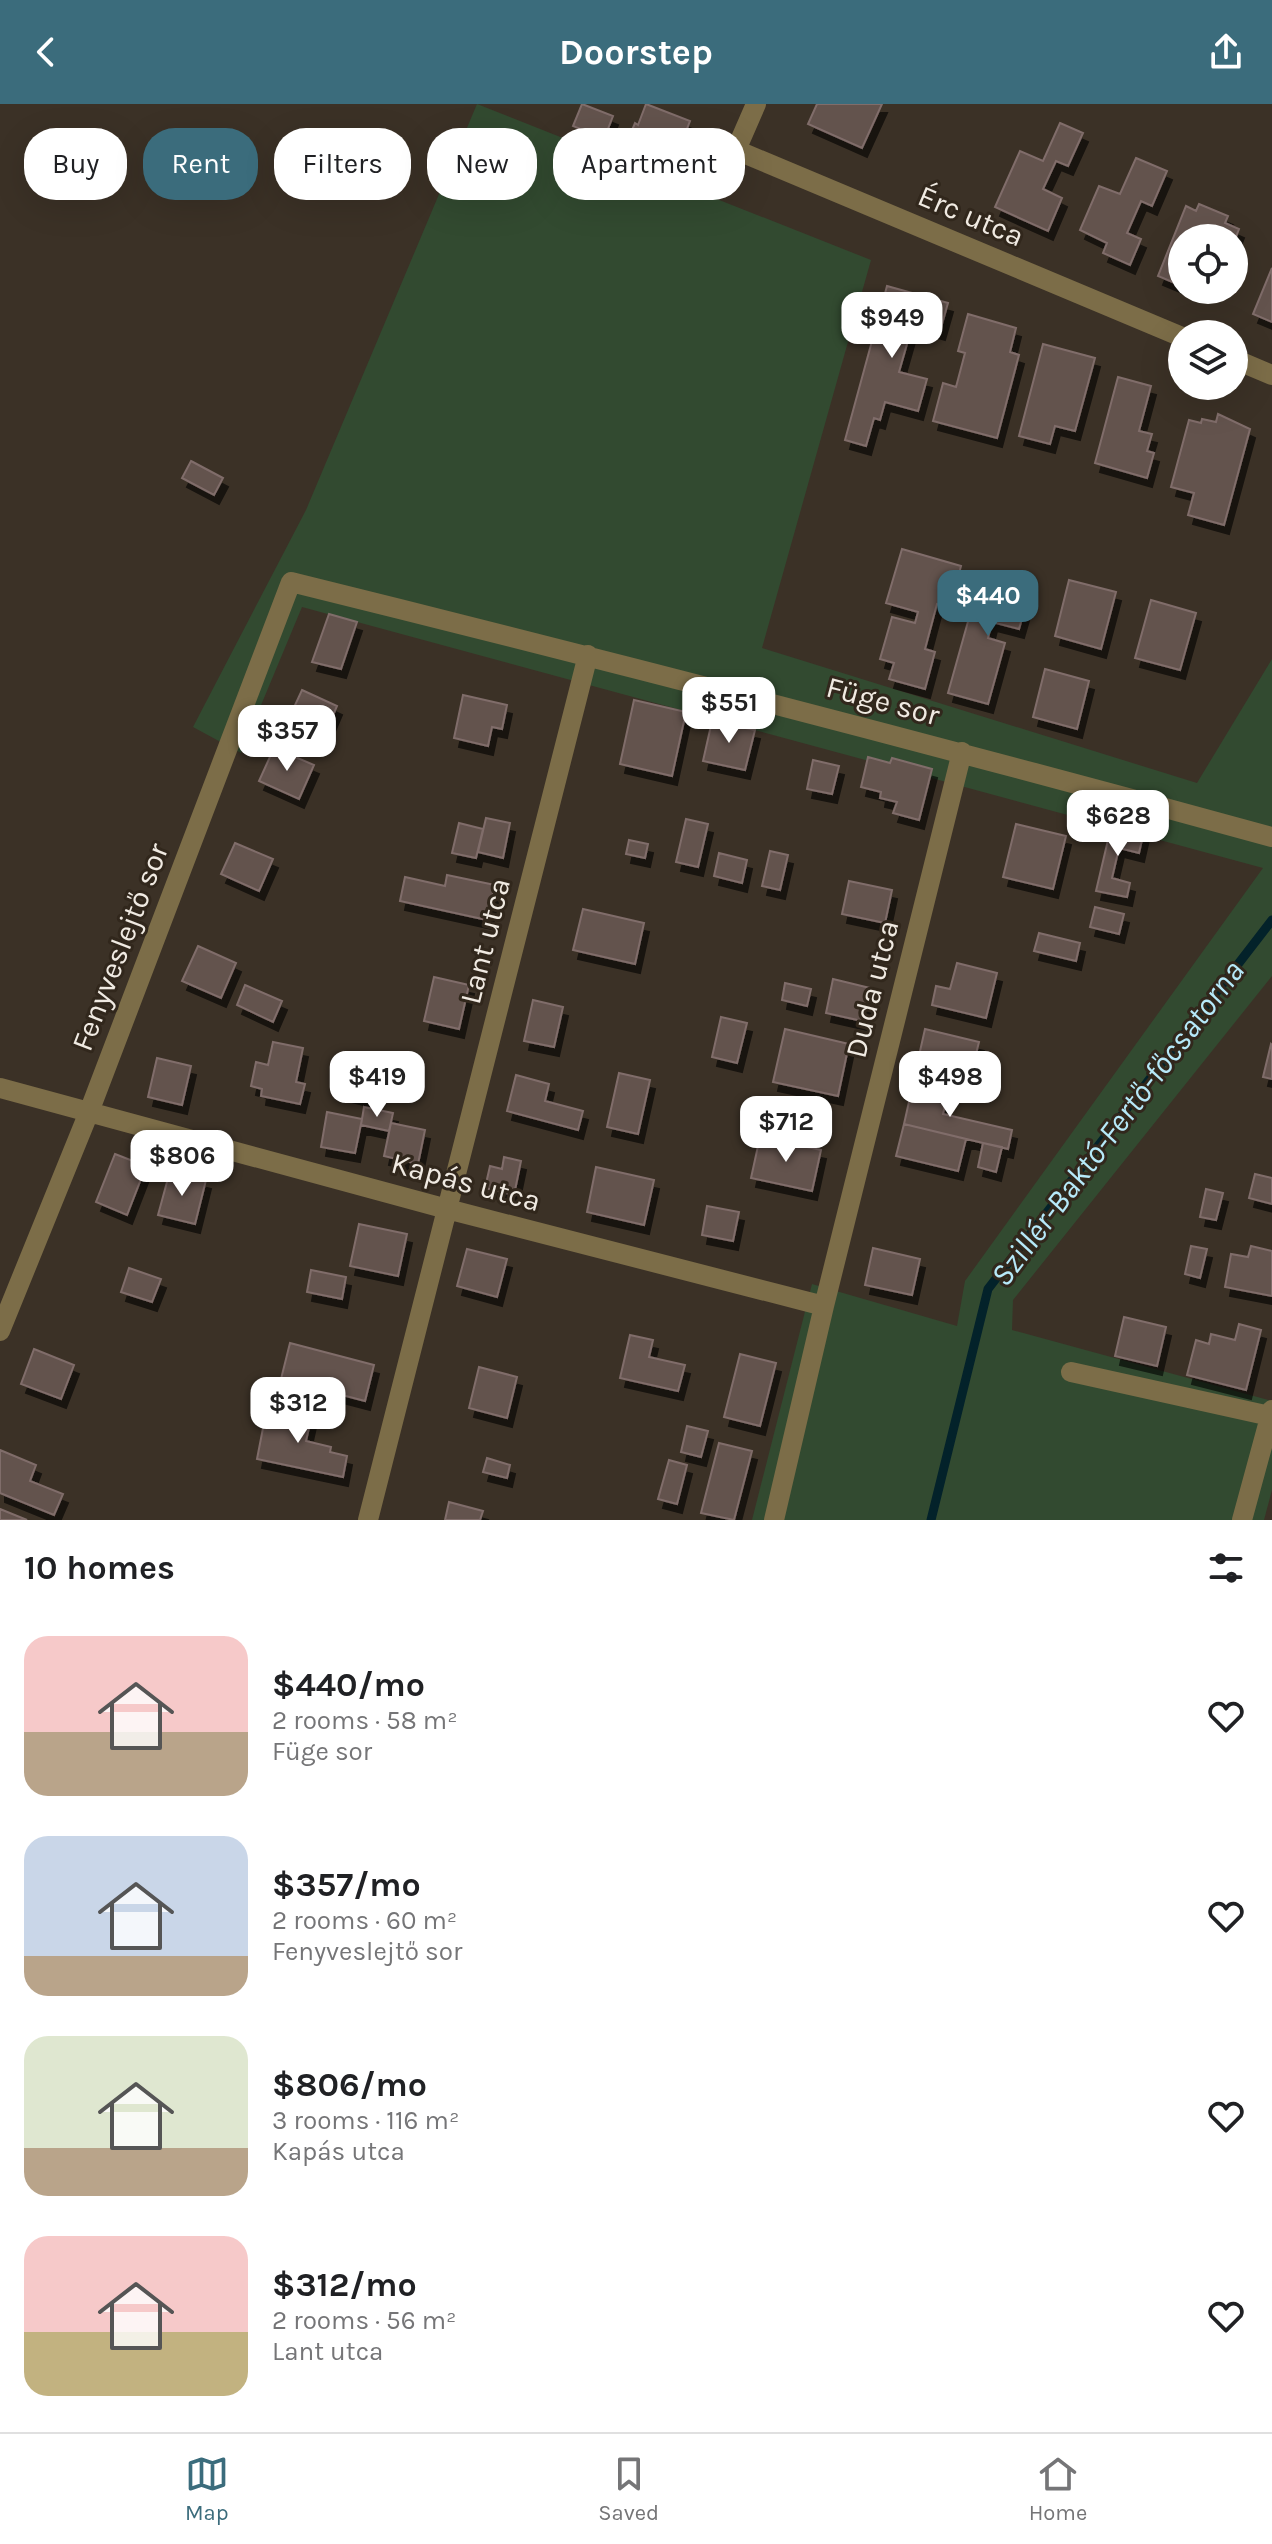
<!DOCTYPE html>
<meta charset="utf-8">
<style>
:root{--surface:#fff;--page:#f2f2f2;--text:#202124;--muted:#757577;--line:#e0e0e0;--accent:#3b6c7c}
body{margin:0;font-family:Karla,sans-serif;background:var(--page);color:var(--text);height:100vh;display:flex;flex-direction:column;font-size:30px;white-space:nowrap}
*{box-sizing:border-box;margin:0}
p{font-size:26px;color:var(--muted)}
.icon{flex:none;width:44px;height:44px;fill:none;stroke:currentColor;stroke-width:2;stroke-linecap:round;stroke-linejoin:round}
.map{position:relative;height:1416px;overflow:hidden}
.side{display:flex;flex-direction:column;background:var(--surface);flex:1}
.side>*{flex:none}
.banner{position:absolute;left:24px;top:24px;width:800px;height:72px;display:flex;gap:16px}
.controls{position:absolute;left:1168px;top:120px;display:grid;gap:16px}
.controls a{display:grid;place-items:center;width:80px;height:80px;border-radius:50%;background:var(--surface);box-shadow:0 8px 32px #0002;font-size:40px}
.price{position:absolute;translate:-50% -68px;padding:0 18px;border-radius:16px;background:#fff;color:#222;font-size:26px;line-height:52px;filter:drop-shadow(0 2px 4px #0008)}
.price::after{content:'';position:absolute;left:50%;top:48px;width:24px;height:18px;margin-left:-12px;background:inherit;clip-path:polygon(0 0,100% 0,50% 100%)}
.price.active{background:var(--accent);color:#fff}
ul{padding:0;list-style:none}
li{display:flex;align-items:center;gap:24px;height:200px;padding:0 24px}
li span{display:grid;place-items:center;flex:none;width:224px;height:160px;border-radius:24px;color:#555}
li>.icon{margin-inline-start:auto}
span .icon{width:96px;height:96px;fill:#fffc;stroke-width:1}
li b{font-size:34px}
h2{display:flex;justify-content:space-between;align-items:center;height:96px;padding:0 24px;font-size:34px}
.chip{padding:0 28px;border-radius:32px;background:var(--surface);box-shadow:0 8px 32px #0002;font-size:28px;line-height:72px}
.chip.active{background:var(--accent);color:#fff}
header{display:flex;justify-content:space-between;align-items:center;height:104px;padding:0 24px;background:var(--accent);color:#fff;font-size:36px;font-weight:700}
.tab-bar{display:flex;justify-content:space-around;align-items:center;height:112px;border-top:2px solid var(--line);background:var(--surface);font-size:22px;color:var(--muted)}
.tab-bar a{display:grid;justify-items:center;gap:4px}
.tab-bar .active{color:var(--accent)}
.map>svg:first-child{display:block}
</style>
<header><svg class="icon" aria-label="back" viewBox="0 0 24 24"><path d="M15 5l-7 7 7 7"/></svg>Doorstep<svg class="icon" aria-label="share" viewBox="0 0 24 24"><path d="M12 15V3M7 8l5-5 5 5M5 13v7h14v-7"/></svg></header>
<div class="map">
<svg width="1272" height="1416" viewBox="0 0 1272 1416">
<defs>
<filter id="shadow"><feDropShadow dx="5" dy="9" stdDeviation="0" flood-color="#0009"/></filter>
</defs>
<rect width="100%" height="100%" fill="#3b3126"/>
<path fill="#324a30" d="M477,0L871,156L762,544L1197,679L1272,555V872L1013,1196L1012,1226L1272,1297V1386L1264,1416H752L812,1180L957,1222L965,1177L1263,764L302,503L241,649L193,623L306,406Z"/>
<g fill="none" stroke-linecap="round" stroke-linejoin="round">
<path stroke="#03222a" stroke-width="9" d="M931,1416L988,1185L1272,816"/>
</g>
<path fill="#63524e" stroke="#806d6a" stroke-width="2" filter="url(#shadow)" d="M582,0L613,12L604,35L573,22Z
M646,0L690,17L681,40L685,41L677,64L625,43L635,19L638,21Z
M817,0H882L862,44L808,20Z
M1060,19L1083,29L1068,62L1056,57L1043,85L1062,94L1048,127L995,103L1020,47L1043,57Z
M1136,54L1167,67L1152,102L1141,97L1127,129L1141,135L1130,161L1103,149L1107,139L1080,126L1099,82L1120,90Z
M1199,100L1228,112L1225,119L1239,125L1234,138V134H1182V182L1158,172L1186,102L1196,107Z
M1272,164V218L1253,210Z
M887,182L948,199L940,227L913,219L899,268L927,275L918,307L885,298L880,316L874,314L866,342L845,336Z
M968,210L1016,224L1010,248L1019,251L997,334L933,317L943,279L956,283L965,249L958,247Z
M1043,240L1095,254L1075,327L1055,322L1050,340L1019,332Z
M1118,273L1151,282L1139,327L1152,330L1147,347L1154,349L1147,374L1095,359Z
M1218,310L1250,325L1224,421L1188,411L1194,389L1171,383L1189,316L1201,319L1202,315L1216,318Z
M191,357L223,374L214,391L182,374Z
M902,445L961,462L950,504L937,500L925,545L935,548L925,585L889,575L894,559L880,555L892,513L915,519L918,508L886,499Z
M997,470L1032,480L1019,525L992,518L988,534L1005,539L988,600L948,589L976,489L991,493Z
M1069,476L1116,488L1101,545L1055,532Z
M1151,496L1196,509L1180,566L1135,554Z
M329,510L357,518L341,565L312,558Z
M1045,565L1089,577L1077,625L1033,613Z
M302,586L337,602L326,628L290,612Z
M463,591L507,601L502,625L492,623L488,642L454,634Z
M634,596L686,608L672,672L620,660Z
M712,617L755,626L745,666L703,657Z
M274,644L314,661L299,695L259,677Z
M868,653L890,659L892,654L932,665L919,716L893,709L897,698L880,694L881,688L861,683Z
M813,656L839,662L832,690L807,685Z
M486,714L510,719L503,754L478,748Z
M686,715L708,720L698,763L676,758Z
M459,719L483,725L476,754L452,749Z
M1112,719L1144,727L1139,749L1119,744L1112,774L1130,779L1127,793L1096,787Z
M1016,720L1066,732L1053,785L1003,773Z
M629,736L648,740L645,754L626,750Z
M235,739L273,755L259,787L221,770Z
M770,747L788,751L780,786L762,782Z
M719,749L747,756L742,779L714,772Z
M447,771L495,781L487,816L400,797L405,773L445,782Z
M849,777L892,786L885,819L842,810Z
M1095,803L1124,810L1119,830L1090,823Z
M583,805L644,819L635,860L573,846Z
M1039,829L1080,839L1076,857L1034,847Z
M198,842L236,859L221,894L182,877Z
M957,859L997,869L986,914L932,901L936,882L950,885Z
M434,873L469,881L459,925L424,917Z
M833,875L870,884L862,917L826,909Z
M785,879L811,885L807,902L782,896Z
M245,881L282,897L273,918L237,901Z
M533,896L563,903L554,943L524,937Z
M721,913L747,919L737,959L712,953Z
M785,925L849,940L838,992L773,978Z
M925,925L979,938L969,978L916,965Z
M273,938L303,944L296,978L305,980L300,1000L261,992L262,985L251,982L256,958L268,961Z
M1271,940L1272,941V975L1263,973Z
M344,948L391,958L385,982L369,979L366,994L335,986Z
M157,954L191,962L182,1001L148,993Z
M619,969L650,976L638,1030L607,1023Z
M516,971L549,980L545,997L583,1007L578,1026L507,1007Z
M913,980L948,989L943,1010L1012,1026L1008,1045L904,1020Z
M364,1003L393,1009L389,1027L361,1021Z
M327,1008L362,1015L355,1049L321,1043Z
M391,1019L425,1026L418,1060L384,1052Z
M904,1020L966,1035L958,1067L896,1052Z
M760,1033L821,1046L812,1087L751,1074Z
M983,1039L1002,1043L996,1068L978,1063Z
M115,1050L146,1062L127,1111L96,1098Z
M504,1053L521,1057L514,1091L485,1084L490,1062L502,1065Z
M596,1063L654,1076L644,1121L587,1108Z
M170,1067L206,1076L195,1120L158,1111Z
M1255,1070L1272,1074V1100L1249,1094Z
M1206,1085L1223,1089L1216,1116L1200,1113Z
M707,1102L739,1108L733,1137L702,1131Z
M359,1120L407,1130L398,1172L350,1162Z
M1191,1142L1207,1145L1200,1174L1185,1170Z
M1251,1142L1272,1147V1192L1225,1183L1231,1150L1248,1153Z
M873,1144L920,1155L912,1191L865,1181Z
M467,1145L507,1155L497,1193L457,1182Z
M129,1164L161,1175L152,1198L121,1188Z
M311,1166L346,1173L342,1195L307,1188Z
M1124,1213L1166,1223L1157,1262L1115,1252Z
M1239,1220L1261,1226L1246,1286L1187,1271L1196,1236L1209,1240L1211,1230L1235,1236Z
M630,1231L653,1236L649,1253L685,1261L678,1287L620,1274Z
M290,1239L374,1261L365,1297L281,1275Z
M34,1245L74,1261L61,1295L21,1280Z
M740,1250L776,1259L760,1322L724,1313Z
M479,1263L517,1273L507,1314L469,1304Z
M279,1303L312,1310L306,1337L331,1343L330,1348L347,1352L343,1373L257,1355L264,1319L275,1321Z
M687,1322L708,1327L701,1353L681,1348Z
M719,1339L752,1347L734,1416L701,1409Z
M0,1346L36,1361L30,1377L63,1390L54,1411L0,1389Z
M487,1354L510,1361L507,1374L483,1368Z
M669,1356L687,1361L677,1400L658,1395Z
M449,1398L483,1407L480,1416H445Z
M0,1405L27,1416H0Z"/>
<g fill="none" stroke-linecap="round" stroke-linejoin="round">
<path stroke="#7c6d48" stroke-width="20" d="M756,0L736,46L1182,233
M720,82L736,46
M1234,255L1272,271
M0,984L447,1105L824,1202
M0,1227L89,1008L291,478C619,559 946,644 1272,733
M1071,1268L1270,1312
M368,1416L588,551
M774,1416L824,1202L962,648
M1242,1416L1272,1306"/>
</g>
<g text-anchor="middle" stroke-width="6" stroke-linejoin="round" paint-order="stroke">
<g font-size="30" fill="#f0eae2" stroke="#31271c">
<text transform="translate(971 112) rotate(23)" y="10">Érc utca</text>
<text transform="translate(883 597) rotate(15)" y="10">Füge sor</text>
<text transform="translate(485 837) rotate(-76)" y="10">Lant utca</text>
<text transform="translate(120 843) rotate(-69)" y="10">Fenyveslejtő sor</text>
<text transform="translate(872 885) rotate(-76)" y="10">Duda utca</text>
<text transform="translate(466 1078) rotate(15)" y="10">Kapás utca</text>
</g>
<g font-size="32" font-style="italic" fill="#b6e9f9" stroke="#31271c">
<text transform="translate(1117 1019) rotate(-53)" y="11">Szillér-Baktó-Fertő-főcsatorna</text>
</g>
</g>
</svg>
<div class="controls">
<a><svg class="icon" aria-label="locate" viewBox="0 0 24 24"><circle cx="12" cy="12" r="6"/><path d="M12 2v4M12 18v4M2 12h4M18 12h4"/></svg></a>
<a><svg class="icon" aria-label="layers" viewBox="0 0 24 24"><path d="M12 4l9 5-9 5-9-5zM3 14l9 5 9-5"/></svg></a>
</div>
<b class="price" style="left:892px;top:256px">$949</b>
<b class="price active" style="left:988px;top:534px">$440</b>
<b class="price" style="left:729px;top:641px">$551</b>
<b class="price" style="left:287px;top:669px">$357</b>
<b class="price" style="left:1118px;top:754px">$628</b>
<b class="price" style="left:377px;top:1015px">$419</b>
<b class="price" style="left:950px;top:1015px">$498</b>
<b class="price" style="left:786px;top:1060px">$712</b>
<b class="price" style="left:182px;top:1094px">$806</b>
<b class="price" style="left:298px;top:1341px">$312</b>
<div class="banner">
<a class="chip">Buy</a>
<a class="chip active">Rent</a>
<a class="chip">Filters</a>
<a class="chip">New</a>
<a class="chip">Apartment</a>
</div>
</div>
<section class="side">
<h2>10 homes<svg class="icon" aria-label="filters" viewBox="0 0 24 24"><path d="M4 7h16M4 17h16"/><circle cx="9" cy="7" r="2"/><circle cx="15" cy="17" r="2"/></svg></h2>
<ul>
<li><span style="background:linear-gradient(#f6c9c9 60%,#b9a48a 0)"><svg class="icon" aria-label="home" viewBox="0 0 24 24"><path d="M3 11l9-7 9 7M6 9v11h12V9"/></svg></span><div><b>$440/mo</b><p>2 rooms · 58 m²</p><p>Füge sor</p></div><svg class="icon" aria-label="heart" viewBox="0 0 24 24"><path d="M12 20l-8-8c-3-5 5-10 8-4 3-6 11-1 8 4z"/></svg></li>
<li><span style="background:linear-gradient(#c9d6e8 75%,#b9a48a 0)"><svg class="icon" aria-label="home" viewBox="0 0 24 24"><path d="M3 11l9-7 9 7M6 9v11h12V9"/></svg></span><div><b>$357/mo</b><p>2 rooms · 60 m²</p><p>Fenyveslejtő sor</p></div><svg class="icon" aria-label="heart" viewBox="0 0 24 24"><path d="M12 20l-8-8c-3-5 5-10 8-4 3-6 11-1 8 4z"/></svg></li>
<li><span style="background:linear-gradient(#dfe7d0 70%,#b9a48a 0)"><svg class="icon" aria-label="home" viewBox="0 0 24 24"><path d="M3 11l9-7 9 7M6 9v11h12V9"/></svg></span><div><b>$806/mo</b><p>3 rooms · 116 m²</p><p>Kapás utca</p></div><svg class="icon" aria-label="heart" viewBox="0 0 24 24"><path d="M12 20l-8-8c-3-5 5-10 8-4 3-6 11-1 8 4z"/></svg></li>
<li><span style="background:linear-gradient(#f6c9c9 60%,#c2b280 0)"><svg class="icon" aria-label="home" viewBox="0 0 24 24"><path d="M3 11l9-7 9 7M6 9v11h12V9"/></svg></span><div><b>$312/mo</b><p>2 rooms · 56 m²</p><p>Lant utca</p></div><svg class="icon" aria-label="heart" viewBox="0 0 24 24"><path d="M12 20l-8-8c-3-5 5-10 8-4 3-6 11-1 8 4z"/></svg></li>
</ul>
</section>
<nav class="tab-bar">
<a class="active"><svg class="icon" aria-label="map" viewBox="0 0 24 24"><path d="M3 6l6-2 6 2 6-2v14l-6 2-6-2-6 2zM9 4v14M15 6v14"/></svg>Map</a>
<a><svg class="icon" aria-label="saved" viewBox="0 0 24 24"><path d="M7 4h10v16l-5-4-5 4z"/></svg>Saved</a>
<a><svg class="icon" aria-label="home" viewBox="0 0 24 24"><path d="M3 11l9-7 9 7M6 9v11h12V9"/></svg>Home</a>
</nav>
